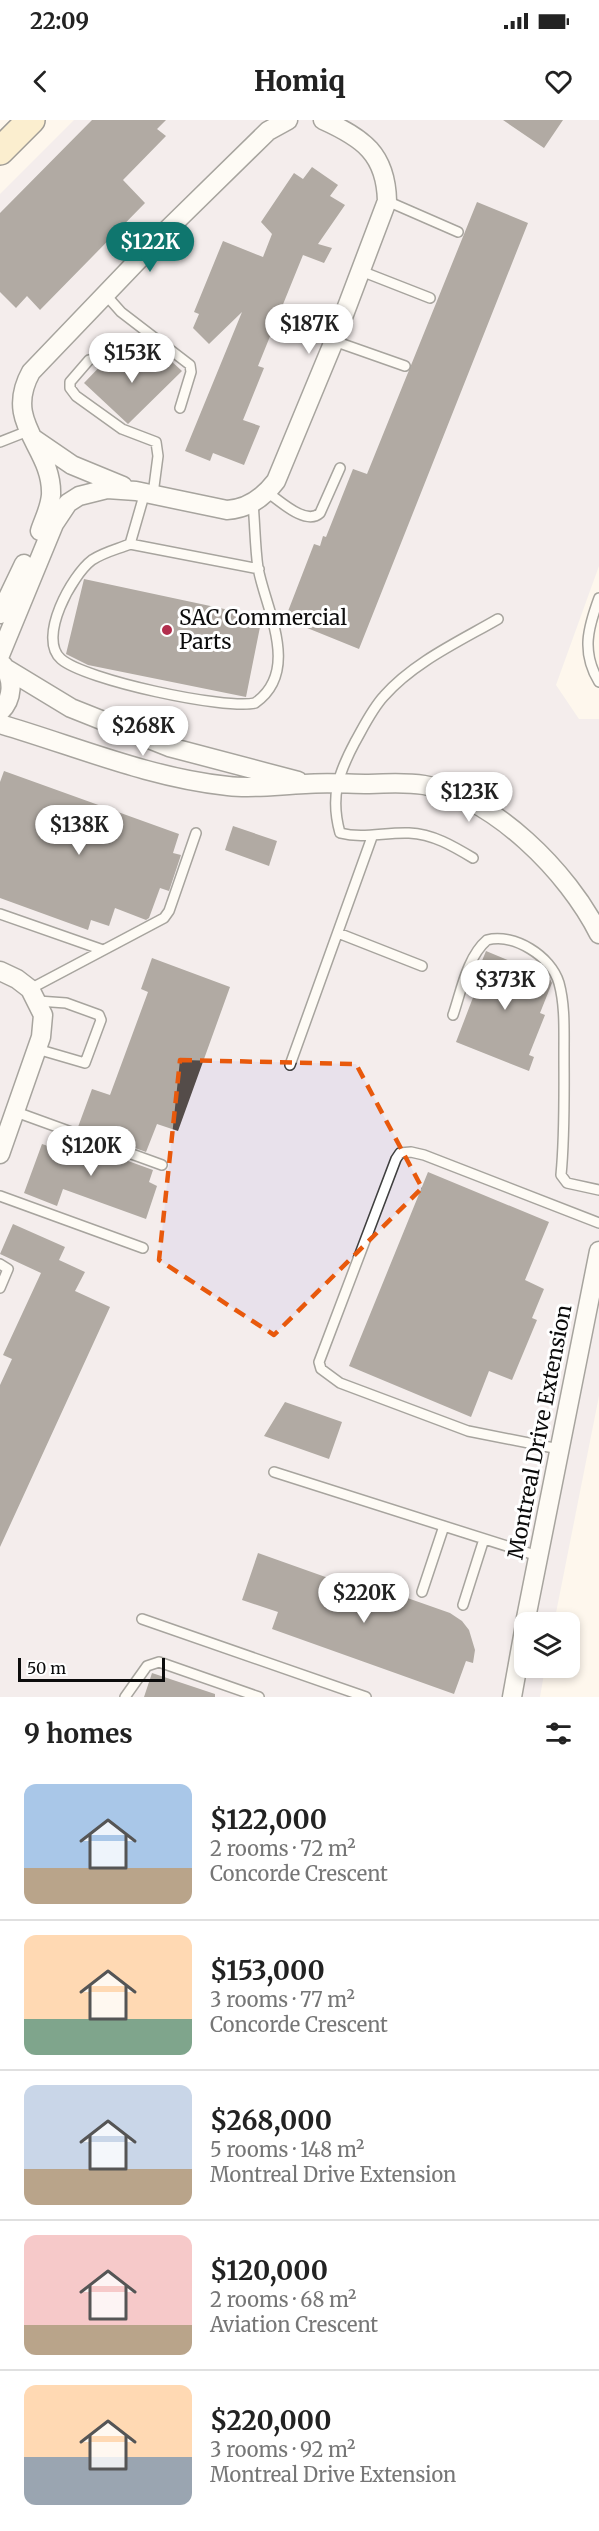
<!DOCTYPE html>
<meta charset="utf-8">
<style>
:root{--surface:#fff;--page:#f2f2f2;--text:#222;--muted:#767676;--line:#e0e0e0;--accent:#0f766e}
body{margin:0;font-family:Merriweather,serif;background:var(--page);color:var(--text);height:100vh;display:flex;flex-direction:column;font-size:22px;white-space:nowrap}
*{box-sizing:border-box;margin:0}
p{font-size:20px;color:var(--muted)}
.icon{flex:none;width:33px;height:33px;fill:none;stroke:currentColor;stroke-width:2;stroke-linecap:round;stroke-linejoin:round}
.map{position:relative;height:1577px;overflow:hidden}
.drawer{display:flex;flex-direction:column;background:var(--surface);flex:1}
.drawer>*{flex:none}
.controls{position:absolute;left:514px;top:1492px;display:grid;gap:12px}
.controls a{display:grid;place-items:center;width:66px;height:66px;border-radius:12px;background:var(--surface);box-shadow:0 3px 9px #0003;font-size:30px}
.scale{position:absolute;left:18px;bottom:15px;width:147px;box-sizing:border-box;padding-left:6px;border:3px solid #0c0c0c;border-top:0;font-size:16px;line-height:21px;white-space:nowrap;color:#0c0c0c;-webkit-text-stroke:4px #fff;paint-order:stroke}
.price{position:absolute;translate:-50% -51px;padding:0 14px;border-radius:21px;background:#fff;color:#222;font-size:20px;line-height:39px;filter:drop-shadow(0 2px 3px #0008)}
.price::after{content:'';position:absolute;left:50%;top:36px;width:18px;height:14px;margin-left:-9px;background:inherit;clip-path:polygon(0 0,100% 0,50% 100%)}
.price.active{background:var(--accent);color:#fff}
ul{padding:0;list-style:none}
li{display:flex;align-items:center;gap:18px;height:150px;padding:0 24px}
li+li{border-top:2px solid var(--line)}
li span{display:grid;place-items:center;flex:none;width:168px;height:120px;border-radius:12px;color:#555}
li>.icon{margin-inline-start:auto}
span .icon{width:72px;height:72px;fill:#fffc;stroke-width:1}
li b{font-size:26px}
h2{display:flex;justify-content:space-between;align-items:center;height:72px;padding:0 24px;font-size:26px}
.status{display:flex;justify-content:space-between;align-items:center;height:42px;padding:0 30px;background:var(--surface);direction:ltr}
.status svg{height:16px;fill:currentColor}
header{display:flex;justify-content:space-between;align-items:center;height:78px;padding:0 24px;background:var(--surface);font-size:27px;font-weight:800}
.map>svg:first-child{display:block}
</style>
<div class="status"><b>22:09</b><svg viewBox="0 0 49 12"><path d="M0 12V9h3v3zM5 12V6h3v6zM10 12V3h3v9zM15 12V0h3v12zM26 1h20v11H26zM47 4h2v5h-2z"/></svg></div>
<header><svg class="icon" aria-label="back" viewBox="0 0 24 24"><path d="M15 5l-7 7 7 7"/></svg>Homiq<svg class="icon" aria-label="heart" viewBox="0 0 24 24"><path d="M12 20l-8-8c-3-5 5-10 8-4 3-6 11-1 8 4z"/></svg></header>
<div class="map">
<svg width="599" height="1577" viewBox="0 0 599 1577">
<rect width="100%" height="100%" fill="#fef7ed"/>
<path fill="#e8e1eb" d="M74,0H599V446L556,565L579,599H599V1276L554,1503H525V1548H545L540,1577H0V74Z"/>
<path fill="#544c49" d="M92,0H166L157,9L166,16L123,60L145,83L40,190L27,176L16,188L0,172V93Z
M503,0H563L544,28Z
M312,47L338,65L330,76L345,85L318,124L332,128L324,143L303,135L258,246L264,248L243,300L260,306L244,345L213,333L210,341L185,331L242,192L209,224L193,208L199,194L194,192L223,121L263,137L272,114L261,102L294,53L303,59Z
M477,82L528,103L359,529L285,499L314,424L320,426L323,416L326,417L353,349L367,354Z
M158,229L182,251L128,304L84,263L109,237L130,257Z
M84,459L262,497L246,577L88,545L66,534Z
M4,651L179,714L173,733L181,735L169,771L160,768L149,798L146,800L115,788L109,806L91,800L88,810L0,778V662Z
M233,706L277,721L269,746L225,730Z
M486,831L549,857L552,863L540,893L545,895L529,935L534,937L529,951L456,922L477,867L472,865Z
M152,838L230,867L178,1011L157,1004L146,1032L78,1007L92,969L110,975L148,872L141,869Z
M56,1015L153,1050L149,1062L157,1066L146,1099L63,1069L57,1086L24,1073L42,1024L51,1027Z
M428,1052L549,1102L525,1160L544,1169L532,1198L537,1200L512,1260L489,1251L471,1297L349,1246Z
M13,1104L65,1127L59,1140L85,1152L75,1171L110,1187L0,1427V1265L12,1239L3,1235L41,1153L0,1134Z
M285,1282L342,1302L329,1339L264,1316Z
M258,1433L393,1481L396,1474L450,1493L462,1501L469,1510L475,1530L473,1543L466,1541L454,1574L272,1509L278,1492L242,1480Z
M152,1553L215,1574V1577H144Z"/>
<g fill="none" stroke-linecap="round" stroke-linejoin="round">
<defs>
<path id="service" d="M387,81L458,112
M361,151L430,178
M105,174L121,192L190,245L191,252L180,288
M334,221L405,246
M89,240L70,262V268L76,276L122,309L156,322L158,336L153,374
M0,322L28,311
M145,372L130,424L259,449
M267,372C280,381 306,406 320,393L340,348
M130,424C118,429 104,432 92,440C72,455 37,518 61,539C85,560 225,590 255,583C301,551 266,490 258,448C255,427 255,405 253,383
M599,478C588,508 581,532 599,562
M473,738C453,726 433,714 409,713C385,712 363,719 340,713C330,677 338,654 355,622C364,606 372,589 384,576C414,542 460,521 498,499
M0,794L103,830
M338,813L422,846
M30,869L164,798L169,791L196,713
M453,895C461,872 467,837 487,820C514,813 551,836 559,863C565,885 564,909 564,932C564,973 565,1014 561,1055L567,1063L599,1070
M37,929L85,943L101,900L99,895L66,883L38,881
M290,945L372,717
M16,992L162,1045
M0,1076L143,1128
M0,1144L8,1149L0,1168
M559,1329L468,1311L340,1263L321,1249L319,1242L396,1039L400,1033L411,1032L424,1035L599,1103
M274,1352L538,1436
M422,1472L444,1406
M463,1485L484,1419
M142,1499L366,1577
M125,1577L147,1546L159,1542L259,1577"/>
<path id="minor" d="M34,319L72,345L123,366
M40,411C44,399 50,388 51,375C53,327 2,304 31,252L168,109L268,11L288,0
M0,494L24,444
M0,535L54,404L68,383L79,376L107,369L136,371L227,390C248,389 263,378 276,361L334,221L387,81C386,34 363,18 323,0
M5,548L71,588L169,627L298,661
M0,592C13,579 14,560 3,545
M0,604C75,626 150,658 228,666C254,669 279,665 305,664C326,662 348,664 369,664C387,663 406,662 424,665C494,677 568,752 599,814
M0,851L17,859L30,869L43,895L41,917L0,1034
M525,1503L599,1131
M512,1577L525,1505"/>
<path id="secondary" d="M0,31L31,0"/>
</defs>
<use href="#service" stroke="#3f3f3f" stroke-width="12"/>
<use href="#minor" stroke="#3f3f3f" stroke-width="21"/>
<use href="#secondary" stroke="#2e2e2e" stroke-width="30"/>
<use href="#service" stroke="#fff" stroke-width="9"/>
<use href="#minor" stroke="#fff" stroke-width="18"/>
<use href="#secondary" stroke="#f9e2ac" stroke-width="27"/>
</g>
<path d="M0 0H599V1577H0ZM180,940L356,944L422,1068L274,1215L159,1140Z" fill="#fef7ed" fill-opacity=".55" fill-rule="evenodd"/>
<path fill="none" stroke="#e8590c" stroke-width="4.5" stroke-dasharray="12 8" stroke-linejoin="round" d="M180,940L356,944L422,1068L274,1215L159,1140Z"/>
<circle fill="#b22e4d" stroke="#fff" stroke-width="2" cx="167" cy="510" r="6"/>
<g text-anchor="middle" stroke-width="6" stroke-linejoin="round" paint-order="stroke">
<g font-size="21" fill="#0c0c0c" stroke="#fff" text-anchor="start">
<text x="179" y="505">SAC Commercial<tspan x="179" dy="24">Parts</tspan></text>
</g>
<g font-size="21" fill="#0c0c0c" stroke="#fff">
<text transform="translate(540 1312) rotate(-79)" y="7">Montreal Drive Extension</text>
</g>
</g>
</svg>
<div class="controls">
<a><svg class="icon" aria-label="layers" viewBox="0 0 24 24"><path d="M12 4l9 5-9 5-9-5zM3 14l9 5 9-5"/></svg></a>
</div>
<div class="scale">50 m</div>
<b class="price active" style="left:150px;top:153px">$122K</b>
<b class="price" style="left:309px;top:235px">$187K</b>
<b class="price" style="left:132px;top:264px">$153K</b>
<b class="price" style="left:143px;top:637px">$268K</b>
<b class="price" style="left:469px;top:703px">$123K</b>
<b class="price" style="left:79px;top:736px">$138K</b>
<b class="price" style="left:505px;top:891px">$373K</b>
<b class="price" style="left:91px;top:1057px">$120K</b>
<b class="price" style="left:364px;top:1504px">$220K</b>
</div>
<section class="drawer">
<h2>9 homes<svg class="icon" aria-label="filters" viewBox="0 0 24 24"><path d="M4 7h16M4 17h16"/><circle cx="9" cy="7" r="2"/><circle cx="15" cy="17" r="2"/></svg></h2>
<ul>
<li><span style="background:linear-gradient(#a9c7e8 70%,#b9a48a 0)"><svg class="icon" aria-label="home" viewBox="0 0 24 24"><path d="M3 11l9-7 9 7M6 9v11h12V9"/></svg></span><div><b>$122,000</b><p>2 rooms · 72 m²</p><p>Concorde Crescent</p></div></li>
<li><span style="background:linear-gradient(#ffd9b3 70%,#7fa58c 0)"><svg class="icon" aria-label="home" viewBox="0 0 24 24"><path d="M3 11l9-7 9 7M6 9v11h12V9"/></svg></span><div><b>$153,000</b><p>3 rooms · 77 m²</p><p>Concorde Crescent</p></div></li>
<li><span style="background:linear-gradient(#c9d6e8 70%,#b9a48a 0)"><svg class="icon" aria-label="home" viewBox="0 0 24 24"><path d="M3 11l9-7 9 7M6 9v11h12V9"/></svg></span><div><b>$268,000</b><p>5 rooms · 148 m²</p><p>Montreal Drive Extension</p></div></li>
<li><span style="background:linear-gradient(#f6c9c9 75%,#b9a48a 0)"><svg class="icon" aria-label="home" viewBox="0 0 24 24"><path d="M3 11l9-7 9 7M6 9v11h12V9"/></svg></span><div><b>$120,000</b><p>2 rooms · 68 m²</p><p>Aviation Crescent</p></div></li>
<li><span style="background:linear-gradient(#ffd9b3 60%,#9aa5b1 0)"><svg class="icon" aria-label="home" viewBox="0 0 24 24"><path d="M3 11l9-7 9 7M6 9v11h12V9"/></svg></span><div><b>$220,000</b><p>3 rooms · 92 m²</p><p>Montreal Drive Extension</p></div></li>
</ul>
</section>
